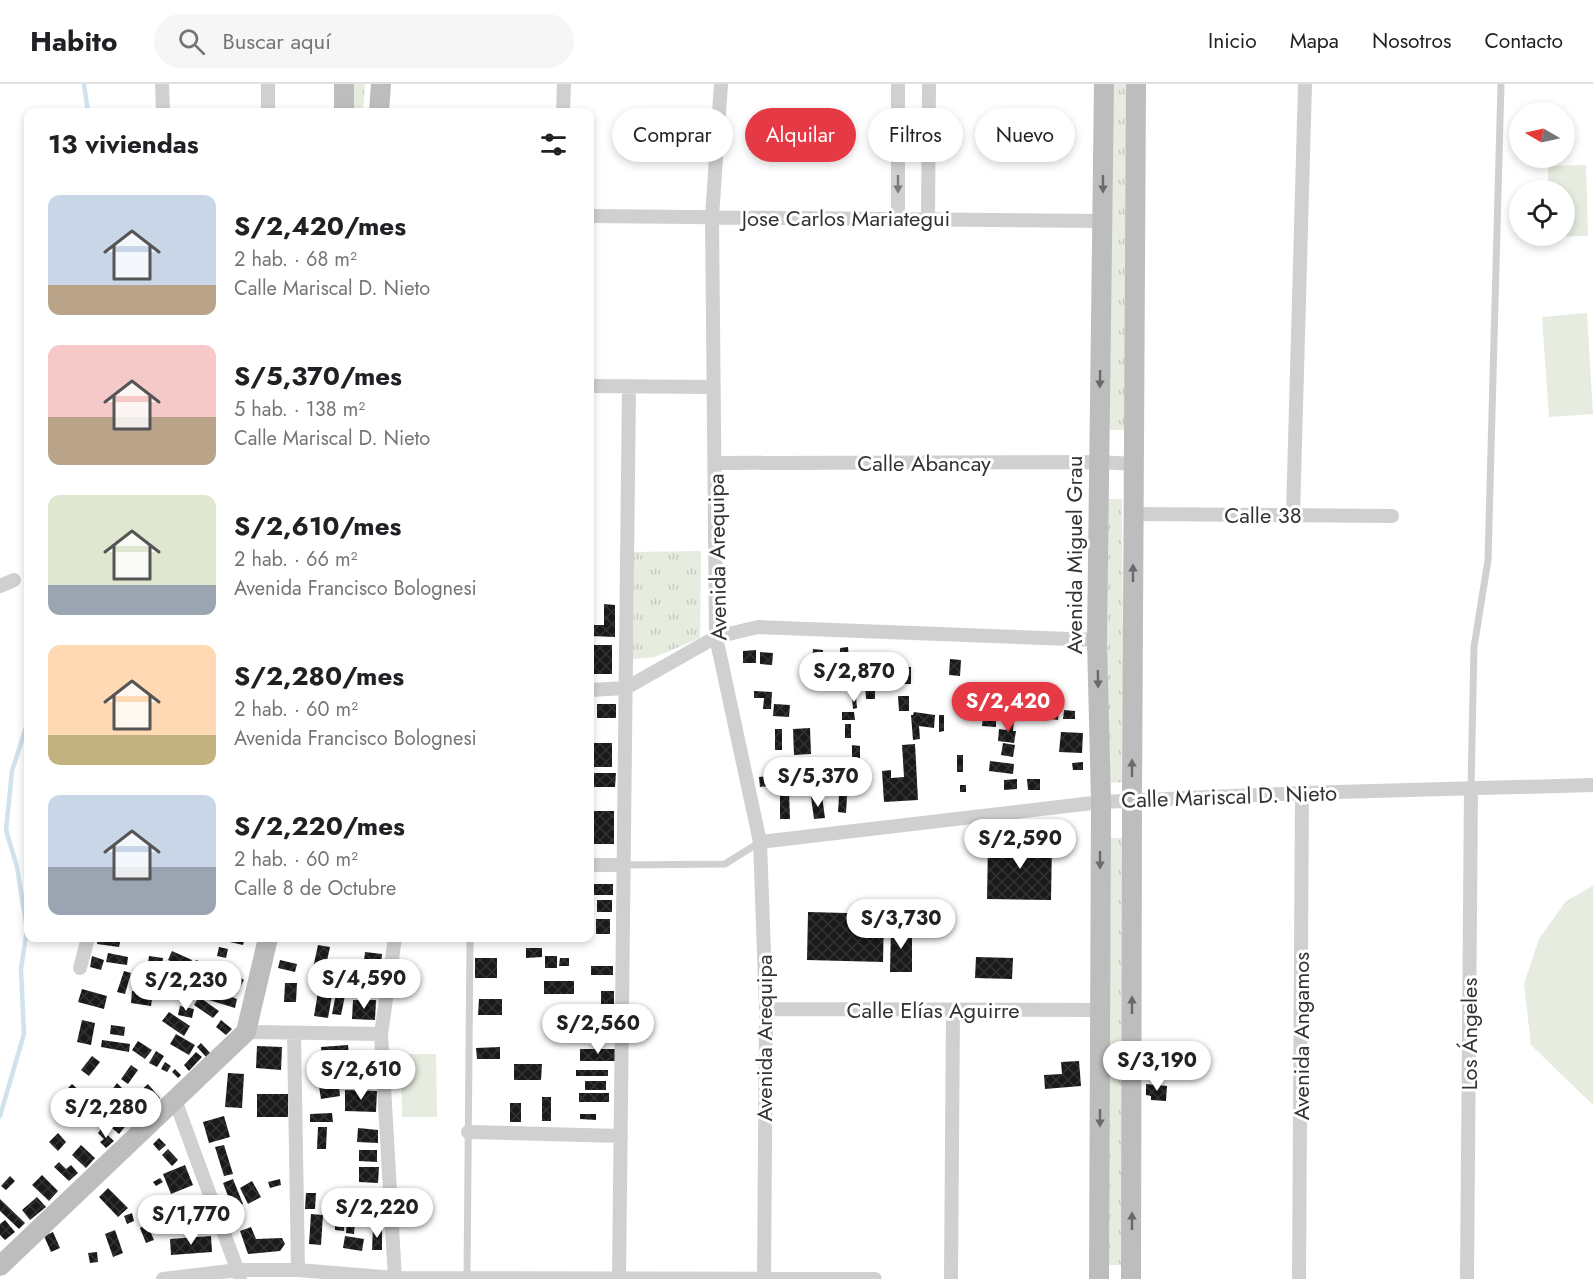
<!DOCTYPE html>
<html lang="es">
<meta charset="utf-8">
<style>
:root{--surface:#fff;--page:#f6f6f6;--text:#202124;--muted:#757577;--line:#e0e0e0;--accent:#e63946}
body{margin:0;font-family:Jost,sans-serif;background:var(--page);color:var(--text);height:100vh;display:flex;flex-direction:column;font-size:22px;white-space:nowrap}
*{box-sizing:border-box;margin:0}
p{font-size:20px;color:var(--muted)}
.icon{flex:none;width:33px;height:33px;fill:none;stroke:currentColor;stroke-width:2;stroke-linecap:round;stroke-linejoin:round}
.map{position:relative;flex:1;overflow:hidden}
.panel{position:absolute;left:24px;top:24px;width:570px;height:834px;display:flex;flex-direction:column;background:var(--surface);border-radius:12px;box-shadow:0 3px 9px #0003}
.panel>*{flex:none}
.hud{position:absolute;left:612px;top:24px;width:570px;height:54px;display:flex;gap:12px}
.needle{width:39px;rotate:279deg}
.tools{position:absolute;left:1509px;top:18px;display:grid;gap:12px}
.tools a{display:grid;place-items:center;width:66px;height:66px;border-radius:50%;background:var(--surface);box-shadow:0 3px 9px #0003;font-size:30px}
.price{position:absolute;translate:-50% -51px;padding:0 14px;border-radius:21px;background:#fff;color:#222;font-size:20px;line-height:39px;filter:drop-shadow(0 2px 3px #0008)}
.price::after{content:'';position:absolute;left:50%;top:36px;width:18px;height:14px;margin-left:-9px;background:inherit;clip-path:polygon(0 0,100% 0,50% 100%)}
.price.current{background:var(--accent);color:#fff}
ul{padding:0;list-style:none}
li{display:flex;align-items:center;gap:18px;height:150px;padding:0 24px}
li span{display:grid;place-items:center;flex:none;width:168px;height:120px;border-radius:12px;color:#555}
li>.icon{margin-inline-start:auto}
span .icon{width:72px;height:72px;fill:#fffc;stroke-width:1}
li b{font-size:26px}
h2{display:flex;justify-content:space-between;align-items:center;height:72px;padding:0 24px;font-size:26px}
.tag{padding:0 21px;border-radius:27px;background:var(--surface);box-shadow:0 3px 9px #0003;font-size:21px;line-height:54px}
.tag.current{background:var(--accent);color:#fff}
header{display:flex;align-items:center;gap:36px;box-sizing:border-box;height:84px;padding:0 30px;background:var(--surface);border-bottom:2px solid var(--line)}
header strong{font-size:28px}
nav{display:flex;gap:33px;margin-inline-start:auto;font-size:21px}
.search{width:420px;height:54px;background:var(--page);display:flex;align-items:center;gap:15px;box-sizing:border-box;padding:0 21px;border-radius:33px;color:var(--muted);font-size:22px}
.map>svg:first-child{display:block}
</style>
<header>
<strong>Habito</strong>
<div class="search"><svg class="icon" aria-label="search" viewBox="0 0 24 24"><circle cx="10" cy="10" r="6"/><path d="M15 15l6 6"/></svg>Buscar aquí</div>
<nav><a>Inicio</a><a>Mapa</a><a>Nosotros</a><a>Contacto</a></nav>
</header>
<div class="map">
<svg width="1593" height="1195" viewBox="0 0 1593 1195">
<defs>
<pattern id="grass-tufts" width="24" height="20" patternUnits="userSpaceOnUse" patternTransform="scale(1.5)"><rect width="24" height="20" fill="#e6ecdf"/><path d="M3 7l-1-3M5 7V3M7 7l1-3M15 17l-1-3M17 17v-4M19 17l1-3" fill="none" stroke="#c6cbc0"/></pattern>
<pattern id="building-cross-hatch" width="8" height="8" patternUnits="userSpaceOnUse" patternTransform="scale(1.5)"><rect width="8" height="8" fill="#1a1a1a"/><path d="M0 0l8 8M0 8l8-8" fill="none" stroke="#333"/></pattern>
</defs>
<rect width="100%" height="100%" fill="#fff"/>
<path fill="url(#grass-tufts)" d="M352,0H365L363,28H352Z
M1110,0H1129L1127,346H1108Z
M1104,415H1122L1124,698L1106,699Z
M701,467L700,554L655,573L633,575L634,468Z
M1106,754H1122V1181H1105Z"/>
<path fill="#e6ecdf" d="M1586,81L1588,152L1549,153V152H1564V106H1548V82Z
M1587,229L1593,330L1549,333L1542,233Z
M1593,802V1021L1531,961L1524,900L1539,855L1566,817Z
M401,970H436L437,1033H402Z"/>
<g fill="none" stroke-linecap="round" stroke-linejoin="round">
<path stroke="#cfe2ee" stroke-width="4.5" d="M84,0L88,28
M0,1032L24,950L21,885L27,845L17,783L6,746L12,687L28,637"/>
</g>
<path fill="url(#building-cross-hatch)" d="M604,520L615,521V553L590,552V541H604Z
M590,561H612V590H590Z
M848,563L849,574H840V564Z
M813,565L823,566L821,594H811Z
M756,566V579H743V567Z
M760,568L773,569L772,581L760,580Z
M864,573H876L875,596H864Z
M950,575L961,576L960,592L949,591Z
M896,583H911V600H895Z
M865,600H875V615H866Z
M1016,602L1031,603L1030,613L1016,611Z
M754,607L772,608L771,625H763L764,614H754Z
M856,612L857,624L853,625L852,613Z
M898,612H909V627H899Z
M597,620H616V634H597Z
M774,620L790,621L789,633L773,632Z
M982,623H1013V630H982Z
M1064,626L1075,627V635H1063Z
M1051,627L1059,628L1058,636L1050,635Z
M842,628H854L855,636H842Z
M914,628L935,631L934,644L919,642L920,655L913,656L911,631H913Z
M939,631H944V647L939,648Z
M983,634H996V643L982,642Z
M1006,635L1014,636L1013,647H1016L1014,659L998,657L999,645L1006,646Z
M845,640H851V654H845Z
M810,644L811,670L794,671L793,645Z
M775,645H782V666H775Z
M1061,648L1083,649L1082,669L1059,668Z
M590,659H612V683H590Z
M1003,659L1015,661L1013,673L1001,671Z
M915,660L918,716L884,718L882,687L891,686V694L904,693L902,661Z
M852,661L860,662V674L852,673Z
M957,671H963V688H957Z
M990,677L1014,680L1013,690L989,687Z
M1083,678V686H1073L1072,679Z
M796,682L805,683L802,698L793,697Z
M827,684H837V692H826Z
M593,689H616L615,703H594Z
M777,691L778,701L760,703L759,693Z
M1017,695V705L1004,706V696Z
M1027,695H1040V706H1028Z
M960,701H966V708H960Z
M780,707H789L790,735H780Z
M822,712L825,734L814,735L811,713Z
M839,712H847L846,729L838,728Z
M593,727H614V760H593Z
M988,757L1052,758L1051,816L987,815Z
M590,800H613V811H590Z
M597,816H612V828H597Z
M808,828L884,830L883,878L807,876Z
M596,835H610V850H596Z
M891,843H912V888H890Z
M98,854H121L119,863L97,860Z
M226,854H245L243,861L225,857Z
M318,861L330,863L323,895L311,893Z
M219,863L228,865L226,874L217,872Z
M526,864H542V873L526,874Z
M172,867L192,876L188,885L168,876Z
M365,868L382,870L379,907L361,905Z
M108,869L128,873L127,881L106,878Z
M92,872L104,876L101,886L90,883Z
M149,872L163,874L160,897L146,895Z
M545,872H557V884H545Z
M976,873L1013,874L1012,895L975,894Z
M475,874H497V894H475Z
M560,874H569V882H559Z
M196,876L215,883L211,893L192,886Z
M280,876L297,880L295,888L278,884Z
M591,882H613V891H591Z
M223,883L244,896L236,910L215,897Z
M124,887L131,889L125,910L117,908Z
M544,897H574V910H544Z
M285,899H297L296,918H284Z
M338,900L347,902L341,931L332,930Z
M82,905L107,912L104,925L78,918Z
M212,906L237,915L235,924L209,916Z
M132,907L153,909L151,922L131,919Z
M601,907H614V922L601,923Z
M318,908L332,911L328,934L314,932Z
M199,913L219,927L213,934L194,921Z
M479,915H502V931H478Z
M353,916H376L375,936L352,935Z
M180,922L194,925L192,934L178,931Z
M169,928L190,942L184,952L162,937Z
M82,936L95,939L91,961L77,958Z
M221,936L232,945L226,951L216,943Z
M111,941L125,943L124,952L110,950Z
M176,950L195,961L189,971L170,960Z
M102,956L130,960L129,968L101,963Z
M138,957L152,966L145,975L132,966Z
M201,959L211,970L207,974L197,963Z
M348,961L349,972L322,973L321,963Z
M257,962L282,963L281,986L256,984Z
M500,963V975H477L476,964Z
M580,965H616V977H580Z
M156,967L164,972L157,983L149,979Z
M196,968L202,973L189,987L184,981Z
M92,972L100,978L89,992L81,986Z
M1079,977L1081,1002L1045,1005L1044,991L1062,990L1061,978Z
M165,978L171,982L167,988L161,985Z
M514,980H542L541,996H514Z
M131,981L138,986L128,1000L121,995Z
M175,985L181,991L178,994L172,988Z
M576,986H608V992H576Z
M228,989L244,990L242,1024L225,1023Z
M338,993L340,1012L321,1015L318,996Z
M585,997H606V1006H585Z
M117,999L131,1013L124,1020L111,1007Z
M72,1000L97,1022L88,1032L63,1009Z
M148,1000L160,1014L143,1028L131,1015Z
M1146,1000L1167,1002L1166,1017L1151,1016V1012L1146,1011Z
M345,1006L377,1007L376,1028L345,1027Z
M579,1009H609V1018H579Z
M257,1010H288V1033H257Z
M542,1013H551V1037H542Z
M72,1018L79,1026L73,1032L65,1024Z
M510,1019H521V1038H510Z
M130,1023L136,1029L119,1050L112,1044Z
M332,1029L333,1038H310V1030Z
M580,1030H596V1036L580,1035Z
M224,1032L230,1053L209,1059L203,1038Z
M318,1043H327L326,1065H317Z
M358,1044L378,1046V1059L357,1058Z
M101,1045L114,1057L106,1064L100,1058L104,1055L98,1049Z
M58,1049L66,1058L58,1067L49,1058Z
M159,1054L166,1061L159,1067L153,1060Z
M81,1061L95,1074L86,1084L72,1071Z
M224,1061L233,1090L224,1092L215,1063Z
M168,1065L178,1076L172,1082L162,1071Z
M359,1066H377V1078L359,1077Z
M59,1078L66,1085L71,1081L78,1089L69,1097L54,1083Z
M185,1081L193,1101L171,1110L163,1090Z
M359,1083H379L378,1099L359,1098Z
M42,1091L58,1107L49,1117L32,1101Z
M10,1092L15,1097L6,1106L1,1102Z
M160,1094L163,1098L156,1102L153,1098Z
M233,1095L243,1120L233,1125L223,1099Z
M280,1095L281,1101L270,1104L268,1098Z
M252,1097L261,1113L248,1120L240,1104Z
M108,1104L128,1124L118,1133L99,1113Z
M306,1109H316L315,1125H305Z
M37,1113L46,1123L30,1136L22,1126Z
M0,1115L25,1139L19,1145L0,1127Z
M197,1124L199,1131L175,1137L173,1129Z
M132,1129L134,1137L127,1140L124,1132Z
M311,1130L323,1131L321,1161L309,1160Z
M5,1136L15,1148L5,1156L0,1151V1140Z
M335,1137H344V1147L335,1146Z
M347,1137L355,1138L354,1150L346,1149Z
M147,1140L154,1156L146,1159L140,1144Z
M251,1143L256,1155L282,1154L285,1160L280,1167L248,1170L240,1147Z
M373,1143H382V1166H372Z
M115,1146L123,1169L113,1173L105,1150Z
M53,1148L60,1164L51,1168L44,1152Z
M211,1152L212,1168L171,1171L170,1155Z
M345,1152L364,1155L362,1167L343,1164Z
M97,1168L98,1178L90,1179L88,1169Z"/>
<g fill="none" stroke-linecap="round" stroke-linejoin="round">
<path stroke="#d0d0d0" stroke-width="7" d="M1471,704L1474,563L1488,476L1501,0
M624,781L725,780L760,758
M467,1194L470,854"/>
<path stroke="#d0d0d0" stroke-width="14" d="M162,0L163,28
M721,0L712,133L716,553L760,758L766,925L764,1195
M898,0V135
M268,28V0
M563,28L564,0
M590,132L1103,137
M928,135L929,0
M590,302L714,303
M715,379L1099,378L1134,380
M1134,430L1392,432
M1293,431L1305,0
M0,502L14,496
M590,606L626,604L716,553L758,543L1097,556
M760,758L1101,718L1302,709L1593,701
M590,781H624
M80,884L88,854
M766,925L1100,926
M246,948L381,950
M294,949L298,1186
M175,1016L240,1193
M468,1048L621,1052
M619,1194L629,302
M163,1195L238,1186H298L395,1194L875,1195
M395,1195L381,950L395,854
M951,1195L953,926
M1299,1195L1302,709
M1467,1195L1471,704"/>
<path stroke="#bdbdbd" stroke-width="20" d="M344,0V28
M379,28L381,0
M0,1182L246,948L268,854
M1099,1195L1101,718L1097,556L1104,0
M1131,1195L1132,716L1136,0"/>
</g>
<defs><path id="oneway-solid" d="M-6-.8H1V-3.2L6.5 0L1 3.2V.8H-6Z" transform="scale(1.5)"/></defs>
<use fill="#7a7a7a" href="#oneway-solid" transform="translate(898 100) rotate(90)"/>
<g fill="#6a6a6a">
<use href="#oneway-solid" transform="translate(1103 100) rotate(90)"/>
<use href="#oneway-solid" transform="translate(1100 295) rotate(91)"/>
<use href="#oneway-solid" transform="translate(1133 489) rotate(-90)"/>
<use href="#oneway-solid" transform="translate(1098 595) rotate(89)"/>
<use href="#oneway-solid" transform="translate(1132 684) rotate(-90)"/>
<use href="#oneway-solid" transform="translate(1100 776) rotate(90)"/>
<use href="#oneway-solid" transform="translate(1132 921) rotate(-90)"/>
<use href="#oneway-solid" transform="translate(1100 1034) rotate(90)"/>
<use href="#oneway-solid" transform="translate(1132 1137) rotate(-90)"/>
</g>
<g text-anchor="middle" stroke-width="6" stroke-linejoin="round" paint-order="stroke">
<g font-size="22" fill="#333" stroke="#fff">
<text x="846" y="142">Jose Carlos Mariategui</text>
<text x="924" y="387">Calle Abancay</text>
<text x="1263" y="439">Calle 38</text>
<text transform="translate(1074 471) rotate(-90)" y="8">Avenida Miguel Grau</text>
<text transform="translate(717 473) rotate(-91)" y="8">Avenida Arequipa</text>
<text transform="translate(1229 712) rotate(-2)" y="8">Calle Mariscal D. Nieto</text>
<text x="933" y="934">Calle Elías Aguirre</text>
<text transform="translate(1469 950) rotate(-90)" y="8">Los Ángeles</text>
<text transform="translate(1301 952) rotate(-90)" y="8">Avenida Angamos</text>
<text transform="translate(764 954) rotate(-90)" y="8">Avenida Arequipa</text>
</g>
</g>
</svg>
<div class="tools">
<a><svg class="needle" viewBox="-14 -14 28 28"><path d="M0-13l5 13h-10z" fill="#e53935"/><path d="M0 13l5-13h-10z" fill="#757577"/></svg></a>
<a><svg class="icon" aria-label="locate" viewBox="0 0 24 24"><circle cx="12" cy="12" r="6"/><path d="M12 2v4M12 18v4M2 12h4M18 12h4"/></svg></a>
</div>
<b class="price" style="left:854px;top:619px">S/2,870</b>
<b class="price current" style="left:1008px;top:649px">S/2,420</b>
<b class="price" style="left:818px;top:724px">S/5,370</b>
<b class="price" style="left:1020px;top:786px">S/2,590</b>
<b class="price" style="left:901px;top:866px">S/3,730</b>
<b class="price" style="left:364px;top:926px">S/4,590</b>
<b class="price" style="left:186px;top:928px">S/2,230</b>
<b class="price" style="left:598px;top:971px">S/2,560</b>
<b class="price" style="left:1157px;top:1008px">S/3,190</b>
<b class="price" style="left:361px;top:1017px">S/2,610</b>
<b class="price" style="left:106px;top:1055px">S/2,280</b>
<b class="price" style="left:377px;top:1155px">S/2,220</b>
<b class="price" style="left:191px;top:1162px">S/1,770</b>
<div class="hud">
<a class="tag">Comprar</a>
<a class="tag current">Alquilar</a>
<a class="tag">Filtros</a>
<a class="tag">Nuevo</a>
</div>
<section class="panel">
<h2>13 viviendas<svg class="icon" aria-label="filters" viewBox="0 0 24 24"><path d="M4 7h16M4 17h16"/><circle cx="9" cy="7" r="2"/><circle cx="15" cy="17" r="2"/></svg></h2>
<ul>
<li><span style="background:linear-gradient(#c9d6e8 75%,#b9a48a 0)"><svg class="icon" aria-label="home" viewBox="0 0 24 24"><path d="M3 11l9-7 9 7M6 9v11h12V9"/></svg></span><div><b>S/2,420/mes</b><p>2 hab. · 68 m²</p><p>Calle Mariscal D. Nieto</p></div></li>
<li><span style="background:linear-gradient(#f6c9c9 60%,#b9a48a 0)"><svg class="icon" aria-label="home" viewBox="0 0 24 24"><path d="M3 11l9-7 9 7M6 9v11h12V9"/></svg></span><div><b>S/5,370/mes</b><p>5 hab. · 138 m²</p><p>Calle Mariscal D. Nieto</p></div></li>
<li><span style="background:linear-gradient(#dfe7d0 75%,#9aa5b1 0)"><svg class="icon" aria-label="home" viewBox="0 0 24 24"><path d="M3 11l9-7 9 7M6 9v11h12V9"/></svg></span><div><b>S/2,610/mes</b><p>2 hab. · 66 m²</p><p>Avenida Francisco Bolognesi</p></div></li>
<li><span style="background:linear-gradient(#ffd9b3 75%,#c2b280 0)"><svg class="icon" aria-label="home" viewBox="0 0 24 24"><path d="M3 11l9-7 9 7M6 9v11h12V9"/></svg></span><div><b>S/2,280/mes</b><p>2 hab. · 60 m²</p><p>Avenida Francisco Bolognesi</p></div></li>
<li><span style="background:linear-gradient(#c9d6e8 60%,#9aa5b1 0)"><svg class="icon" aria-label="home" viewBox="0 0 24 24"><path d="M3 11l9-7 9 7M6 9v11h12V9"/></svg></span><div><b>S/2,220/mes</b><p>2 hab. · 60 m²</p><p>Calle 8 de Octubre</p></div></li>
</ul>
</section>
</div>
